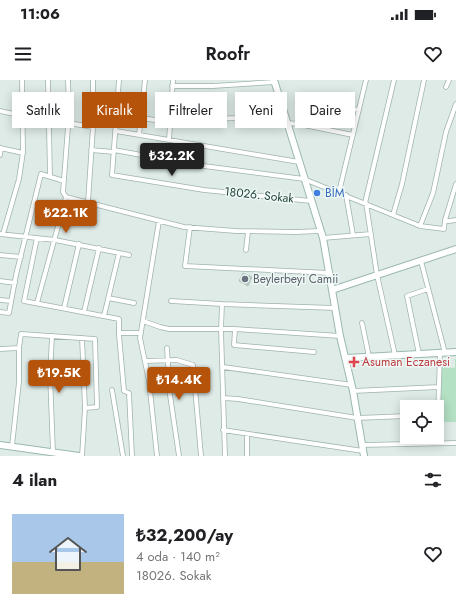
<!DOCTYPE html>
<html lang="tr">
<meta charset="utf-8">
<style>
:root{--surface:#fff;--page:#f6f6f6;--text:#202124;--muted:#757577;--line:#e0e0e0;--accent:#b45309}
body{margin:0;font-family:Jost,sans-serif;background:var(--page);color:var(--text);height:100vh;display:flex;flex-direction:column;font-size:15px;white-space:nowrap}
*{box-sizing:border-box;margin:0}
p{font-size:13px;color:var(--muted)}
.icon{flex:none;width:22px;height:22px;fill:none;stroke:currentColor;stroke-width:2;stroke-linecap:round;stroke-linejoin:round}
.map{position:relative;height:376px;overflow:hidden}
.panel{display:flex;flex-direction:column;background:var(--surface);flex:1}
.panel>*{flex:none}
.banner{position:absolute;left:12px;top:12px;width:432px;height:36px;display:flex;gap:8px}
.controls{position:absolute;left:400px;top:320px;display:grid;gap:8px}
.controls a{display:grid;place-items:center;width:44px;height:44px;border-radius:0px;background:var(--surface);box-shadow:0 2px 10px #0003;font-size:20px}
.price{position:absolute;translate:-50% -34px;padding:0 9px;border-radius:4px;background:var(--accent);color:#fff;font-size:13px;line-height:26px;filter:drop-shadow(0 1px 2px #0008)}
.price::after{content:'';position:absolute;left:50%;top:24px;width:12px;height:9px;margin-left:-6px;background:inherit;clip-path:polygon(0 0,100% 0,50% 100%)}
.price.current{background:#222;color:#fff}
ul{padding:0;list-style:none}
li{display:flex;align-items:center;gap:12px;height:100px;padding:0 12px}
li+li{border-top:1px solid var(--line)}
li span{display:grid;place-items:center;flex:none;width:112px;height:80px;border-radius:0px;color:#555}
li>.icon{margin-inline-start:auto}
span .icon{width:48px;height:48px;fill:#fffc;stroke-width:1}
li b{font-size:17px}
h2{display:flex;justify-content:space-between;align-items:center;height:48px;padding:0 12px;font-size:17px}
.pill{padding:0 14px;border-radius:0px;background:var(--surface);box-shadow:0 2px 10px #0003;font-size:14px;line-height:36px}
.pill.current{background:var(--accent);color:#fff}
.status{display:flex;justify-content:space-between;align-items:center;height:28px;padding:0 20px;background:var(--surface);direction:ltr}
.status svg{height:11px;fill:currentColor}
header{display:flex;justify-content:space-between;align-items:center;height:52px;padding:0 12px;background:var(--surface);font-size:18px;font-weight:600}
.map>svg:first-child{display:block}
</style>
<div class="status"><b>11:06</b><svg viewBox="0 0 49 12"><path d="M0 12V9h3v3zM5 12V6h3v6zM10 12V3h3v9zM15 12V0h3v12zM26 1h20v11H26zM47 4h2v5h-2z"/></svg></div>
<header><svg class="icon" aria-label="menu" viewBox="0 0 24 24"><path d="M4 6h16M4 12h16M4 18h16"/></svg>Roofr<svg class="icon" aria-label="heart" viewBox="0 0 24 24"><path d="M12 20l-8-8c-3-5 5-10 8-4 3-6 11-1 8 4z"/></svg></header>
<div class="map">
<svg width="456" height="376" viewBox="0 0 456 376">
<rect width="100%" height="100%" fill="#deebe7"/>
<path fill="#b4e0c4" d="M455,279H456V342H440L442,287L455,288Z"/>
<path fill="#b3c6c0" stroke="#b0c6bf" d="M243,193L252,197L248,206L239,201Z"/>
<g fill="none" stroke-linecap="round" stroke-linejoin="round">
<defs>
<path id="street" d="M48,0L50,96
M119,0L112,95L204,110L311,121
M172,6H213L275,2
M446,7L449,0
M325,25L359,30
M0,31L23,36
M141,38L170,42
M170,39L255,38L268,41L286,39
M117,40L141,43
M68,43L93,47
M287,43L299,44L353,55
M116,51L299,82
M139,55L145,0
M169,60L173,0
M0,68L23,73
M91,70L114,72
M114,70L196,85L304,99L420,146L444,149L445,140L456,104
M0,75L1,68
M339,112L366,0
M346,115L353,155
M66,117L63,112L69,34L68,0
M88,122L93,47V0
M365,123L394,0
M366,123L377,195L395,275
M393,135L402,104L424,0
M445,140L449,141L456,140
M420,146L433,113L446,52L456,24
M190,147L185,186L329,193
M0,154L55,160L129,175
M3,154L19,99L23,72L22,0
M37,158L24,221L119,239V255L124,311L129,313L132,376
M323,158L371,154
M246,170L248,152
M0,175L21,177
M421,181L445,273
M0,201L15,203
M108,218L134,223
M0,220L11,221
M171,221L222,224L335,228
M37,223L66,117L184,147L236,151L296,152L320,151
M222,224L221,250L225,376
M64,228L79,164
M0,232L9,233L16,195L41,94L64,101
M84,232L99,168
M104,236L119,173
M143,241L160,247L169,249H235L340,256
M362,243L369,277
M235,249L234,265L314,272
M119,253H141
M52,256L50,295L53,372
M167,268L170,315L179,376
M0,269L19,268
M419,274L407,216L428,209
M145,281L177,280L193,285L201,376
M223,287L352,305
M112,310L123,376
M353,311L439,307
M223,318L238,319L357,338L407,336
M437,335H438L440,273
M223,350L363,371
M362,365L456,363
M12,366L19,302V268L21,254L95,259L97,327L85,328L82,258
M82,376L85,328
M157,376L149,301L140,258L159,141
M247,376V354"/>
<path id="secondary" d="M274,0L323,158L340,256L353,311L364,376
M332,210L456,169
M346,278L456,272
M0,365L79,376"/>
</defs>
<use href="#street" stroke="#a0b3af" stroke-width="5.5"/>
<use href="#secondary" stroke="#9bb8b1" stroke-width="8"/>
<use href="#street" stroke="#fff" stroke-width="4"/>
<use href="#secondary" stroke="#fff" stroke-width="6"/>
</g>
<circle fill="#3f7fe0" stroke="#eef8f4" stroke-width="1.5" cx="317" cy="113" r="4"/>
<circle fill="#6b7280" stroke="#eef8f4" stroke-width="1.5" cx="245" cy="199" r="4"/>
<path fill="#e0444e" stroke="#eef8f4" stroke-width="1.5" d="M352 276h4v4h4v4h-4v4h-4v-4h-4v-4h4z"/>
<g text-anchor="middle" stroke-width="3" stroke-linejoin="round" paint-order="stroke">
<g font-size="12" fill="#366cbe" stroke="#eef8f4" text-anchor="start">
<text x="325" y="117">BİM</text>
</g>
<g font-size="12" fill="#1d3d38" stroke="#eef8f4">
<text transform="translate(259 115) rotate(6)" y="4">18026. Sokak</text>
</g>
<g font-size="12" fill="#5b616d" stroke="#eef8f4" text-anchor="start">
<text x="253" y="203">Beylerbeyi Camii</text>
</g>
<g font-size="12" fill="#be3a42" stroke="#eef8f4" text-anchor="start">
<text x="362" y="286">Asuman Eczanesi</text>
</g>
</g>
</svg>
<div class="controls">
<a><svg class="icon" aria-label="locate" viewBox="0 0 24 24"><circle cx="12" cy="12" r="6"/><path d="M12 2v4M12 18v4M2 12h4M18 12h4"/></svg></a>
</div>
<b class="price current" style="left:172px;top:97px">₺32.2K</b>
<b class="price" style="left:66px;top:154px">₺22.1K</b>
<b class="price" style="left:59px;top:314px">₺19.5K</b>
<b class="price" style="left:179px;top:321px">₺14.4K</b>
<div class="banner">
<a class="pill">Satılık</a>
<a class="pill current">Kiralık</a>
<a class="pill">Filtreler</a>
<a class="pill">Yeni</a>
<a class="pill">Daire</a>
</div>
</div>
<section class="panel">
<h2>4 ilan<svg class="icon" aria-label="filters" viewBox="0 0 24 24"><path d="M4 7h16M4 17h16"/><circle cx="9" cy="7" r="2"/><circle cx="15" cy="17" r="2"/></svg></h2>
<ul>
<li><span style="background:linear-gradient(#a9c7e8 60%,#c2b280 0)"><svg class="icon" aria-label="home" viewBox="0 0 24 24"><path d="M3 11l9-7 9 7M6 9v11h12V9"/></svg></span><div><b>₺32,200/ay</b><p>4 oda · 140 m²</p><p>18026. Sokak</p></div><svg class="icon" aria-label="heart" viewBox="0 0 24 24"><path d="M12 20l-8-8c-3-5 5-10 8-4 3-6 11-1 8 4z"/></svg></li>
</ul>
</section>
